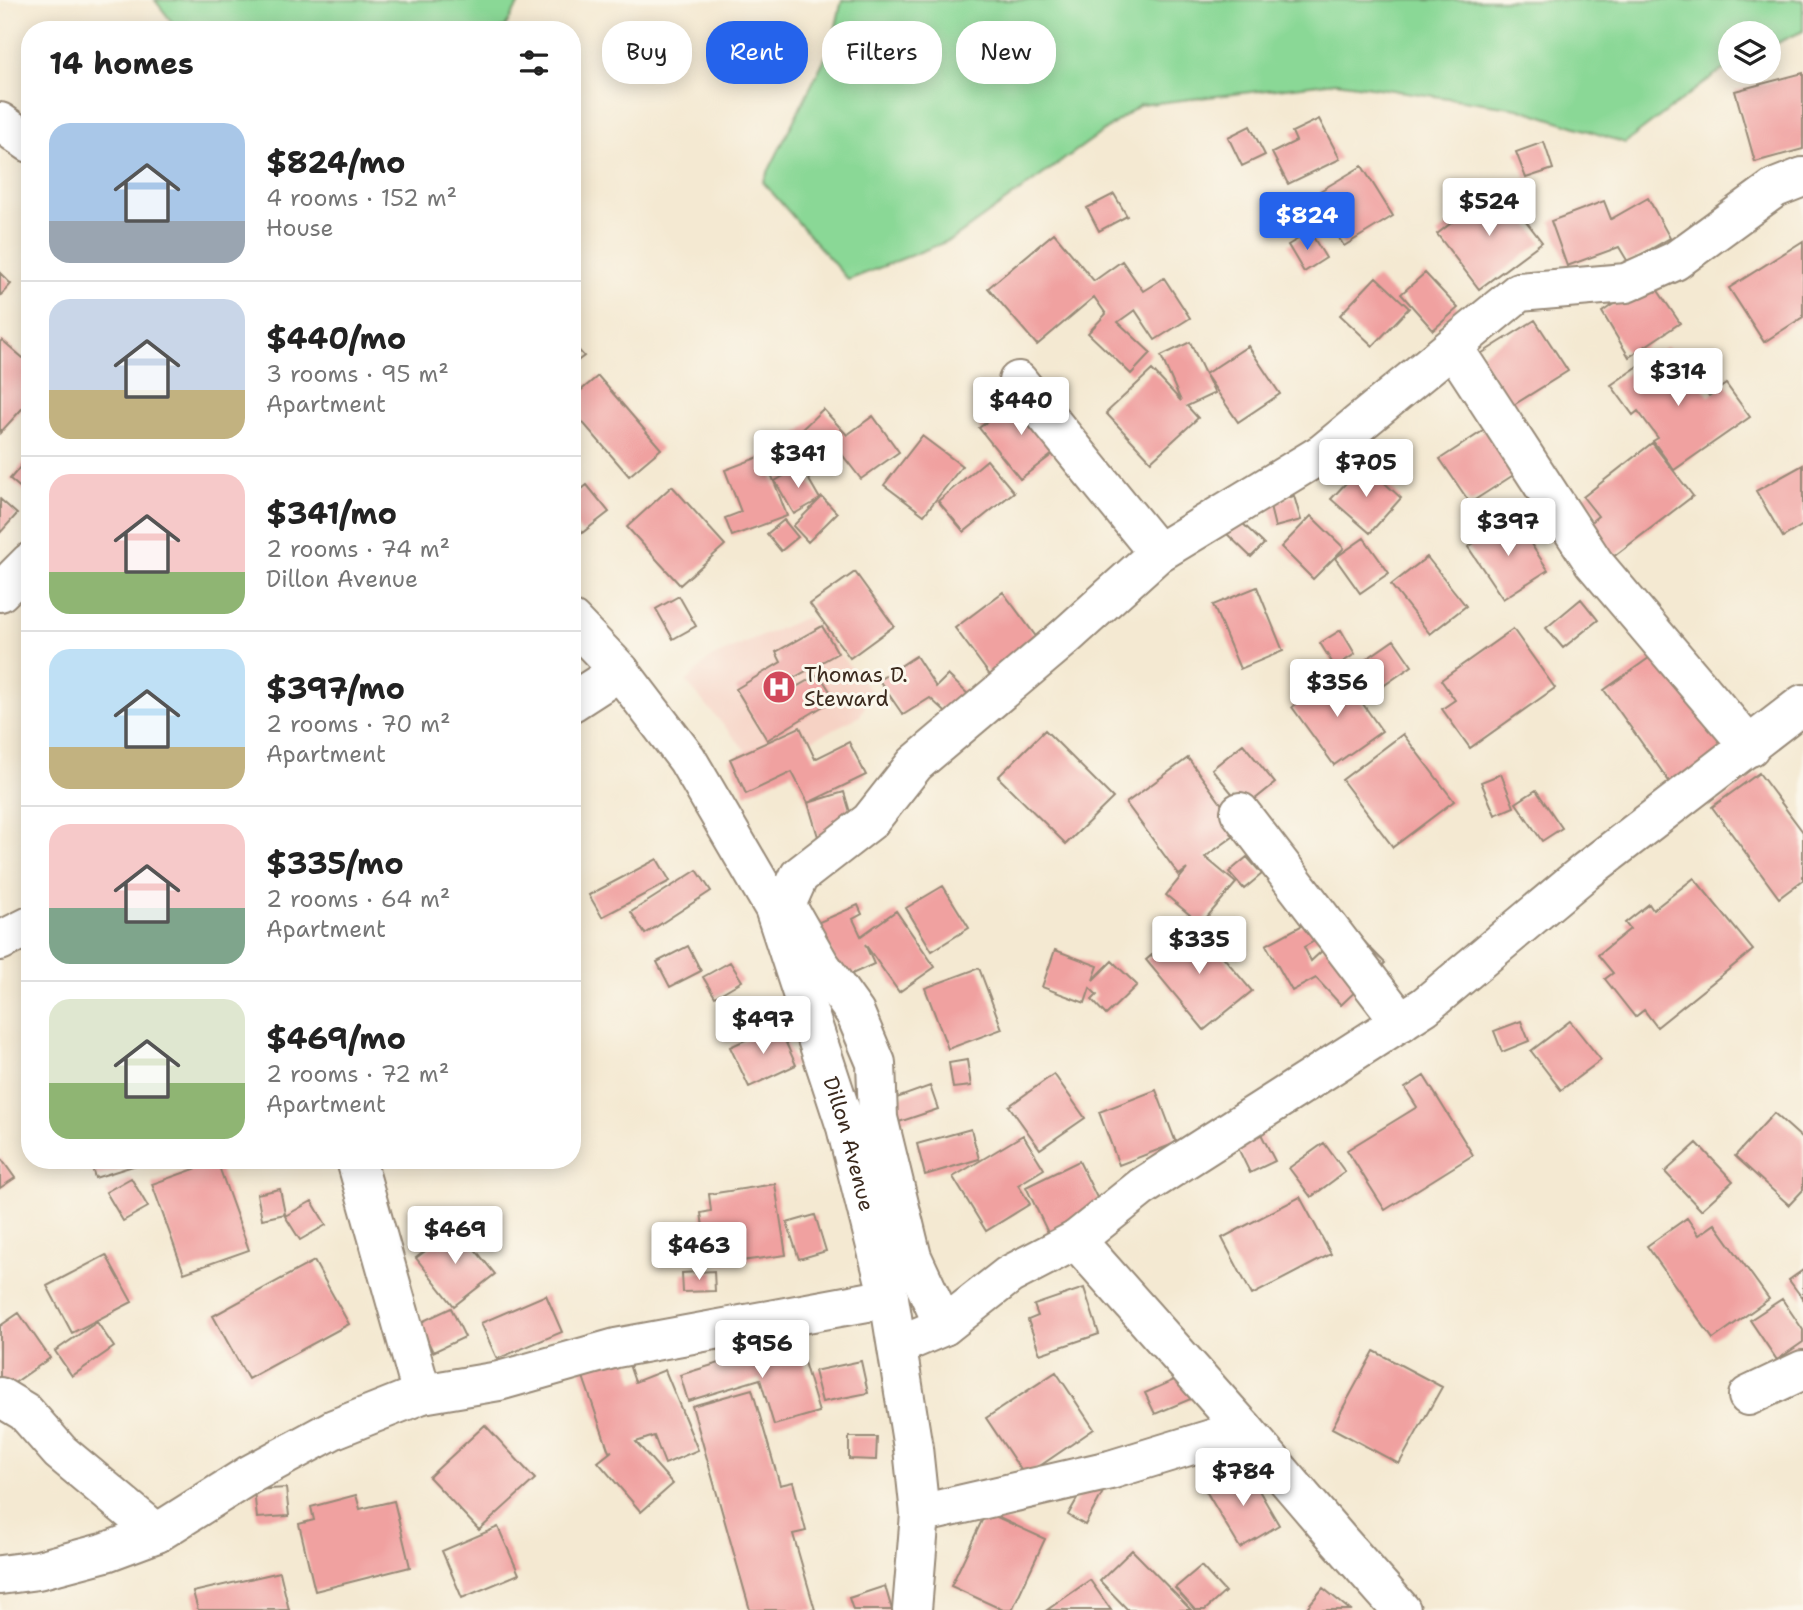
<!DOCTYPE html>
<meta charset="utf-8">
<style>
:root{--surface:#fff;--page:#f6f6f6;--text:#222;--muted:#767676;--line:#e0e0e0;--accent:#2563eb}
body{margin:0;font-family:"Shantell Sans",sans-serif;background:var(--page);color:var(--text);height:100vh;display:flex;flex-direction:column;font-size:26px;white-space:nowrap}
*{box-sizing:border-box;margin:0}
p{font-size:23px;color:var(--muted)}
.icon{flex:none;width:38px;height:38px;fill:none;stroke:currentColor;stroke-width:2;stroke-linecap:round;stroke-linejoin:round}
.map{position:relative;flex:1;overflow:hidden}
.sheet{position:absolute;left:21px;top:21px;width:560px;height:1148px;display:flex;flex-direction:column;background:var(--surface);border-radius:28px;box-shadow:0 4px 18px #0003}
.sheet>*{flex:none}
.banner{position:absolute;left:602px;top:21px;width:665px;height:63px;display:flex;gap:14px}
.fabs{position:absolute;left:1718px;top:21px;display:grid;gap:14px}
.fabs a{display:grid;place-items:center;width:63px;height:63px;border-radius:50%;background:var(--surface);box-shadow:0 4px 18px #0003;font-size:35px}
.price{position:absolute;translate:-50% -60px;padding:0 16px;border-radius:7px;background:#fff;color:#222;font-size:23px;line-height:46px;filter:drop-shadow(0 2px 4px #0008)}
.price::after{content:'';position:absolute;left:50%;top:42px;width:21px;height:16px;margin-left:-10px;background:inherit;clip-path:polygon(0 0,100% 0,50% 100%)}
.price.on{background:var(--accent);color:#fff}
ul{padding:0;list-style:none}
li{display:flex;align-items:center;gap:21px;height:175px;padding:0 28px}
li+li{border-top:2px solid var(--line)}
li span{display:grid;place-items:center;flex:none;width:196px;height:140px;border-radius:21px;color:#555}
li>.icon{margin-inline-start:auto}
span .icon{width:84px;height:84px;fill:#fffc;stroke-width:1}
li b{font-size:30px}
h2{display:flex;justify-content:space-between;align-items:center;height:84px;padding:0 28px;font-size:30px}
.pill{padding:0 24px;border-radius:28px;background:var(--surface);box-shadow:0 4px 18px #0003;font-size:24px;line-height:63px}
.pill.on{background:var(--accent);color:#fff}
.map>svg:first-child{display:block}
</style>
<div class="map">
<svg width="1803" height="1610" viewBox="0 0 1803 1610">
<rect width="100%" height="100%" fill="#fbf7ec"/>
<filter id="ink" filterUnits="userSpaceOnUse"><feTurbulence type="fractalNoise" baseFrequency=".0143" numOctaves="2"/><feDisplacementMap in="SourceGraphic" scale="14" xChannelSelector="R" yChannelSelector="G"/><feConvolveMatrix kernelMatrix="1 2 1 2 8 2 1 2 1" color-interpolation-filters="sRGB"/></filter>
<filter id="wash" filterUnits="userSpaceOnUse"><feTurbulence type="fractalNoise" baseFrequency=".00686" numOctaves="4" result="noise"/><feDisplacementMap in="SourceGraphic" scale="28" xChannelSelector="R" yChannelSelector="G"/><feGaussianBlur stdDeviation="1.57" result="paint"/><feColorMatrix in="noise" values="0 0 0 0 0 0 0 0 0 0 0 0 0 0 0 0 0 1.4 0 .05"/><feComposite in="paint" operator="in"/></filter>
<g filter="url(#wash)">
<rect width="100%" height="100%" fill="#f4e9d2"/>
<path fill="#f6d2c4" d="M807,617L872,692L860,716L759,766L686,682L710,658Z"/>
<path fill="#8ad896" stroke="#62815a" stroke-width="2" d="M155,0H521L505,27L499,30H178Z
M842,0H1803V31L1769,47V33H1731V66L1716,74L1625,143L1518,108L1336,82L1140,105L953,239L848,280L763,182L832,44Z"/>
<g id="blocks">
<path fill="#f0a1a0" d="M1803,73V149L1755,162L1735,91Z
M1319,119L1340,159L1288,184L1272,153L1296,141L1292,132Z
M1250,126L1265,155L1242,166L1228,137Z
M1544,142L1553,169L1526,178L1516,152Z
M1362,166L1393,216L1344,246L1322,212L1330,207L1320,191Z
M1499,186L1542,242L1479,289L1437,234Z
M1114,194L1127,216L1099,231L1087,208Z
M1648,198L1670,238L1628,262L1619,247L1567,266L1551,221L1604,201L1611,219Z
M1310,232L1326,258L1304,272L1288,245Z
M1054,233L1094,281L1122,261L1143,291L1164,278L1190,318L1155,340L1135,310L1118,322L1151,353L1131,374L1088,333L1106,314L1094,297L1037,345L988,288Z
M1803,241V317L1764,342L1729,288Z
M0,273L11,284L0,296Z
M1425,273L1458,308L1433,330L1401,294Z
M1376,277L1409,308L1373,346L1340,315Z
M1650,279L1680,323L1629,357L1602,312Z
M1535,320L1568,371L1512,406L1479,355Z
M2,340L30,364V400L0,433V342Z
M1190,342L1205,374L1248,346L1280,394L1238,422L1206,375L1215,393L1187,406L1198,418L1151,461L1106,413L1152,370L1181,401L1161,356Z
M572,343L584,356L572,365Z
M1666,347L1694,386L1699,383L1709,396L1726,384L1750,417L1674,470L1653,441L1658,438L1638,411L1633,415L1611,385Z
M598,376L661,449L629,476L572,410V398Z
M1021,395L1062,447L1020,479L979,428Z
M823,409L847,435L873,416L899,452L861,479L837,448L822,462L796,435Z
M1486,429L1515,474L1470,503L1440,459Z
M922,436L962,466L924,515L884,485Z
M1652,443L1693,496L1613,557L1587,525L1598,516L1583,497Z
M764,455L787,516L732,536L725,518L741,512L725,470Z
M26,460L30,463V496L10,479Z
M987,460L1014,492L964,532L938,501Z
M1364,464L1401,498L1370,533L1331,499Z
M1803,465V525L1783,537L1756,491Z
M801,466L820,499L794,514L775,481Z
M587,485L609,512L582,533L572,521V497Z
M672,486L725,545L680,585L627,527Z
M1294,496L1301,520L1275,527L1269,503Z
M822,497L837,513L808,542L793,526Z
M0,499L17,514L0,533Z
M1311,516L1344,548L1313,579L1281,547Z
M1237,518L1264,544L1251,557L1224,531Z
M1514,518L1548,570L1503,599L1468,547Z
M784,520L798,537L781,551L767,534Z
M1364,538L1389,573L1360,593L1335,558Z
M1427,557L1466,606L1430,634L1391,585Z
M855,572L894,626L850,658L810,604Z
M1257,587L1283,651L1240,669L1213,605Z
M1003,592L1046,650L998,686L955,628Z
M679,596L696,626L673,639L656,609Z
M1581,599L1598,620L1563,648L1546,628Z
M822,626L838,653L792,679L796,687L819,674L835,699L767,740L736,689L781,662L776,652Z
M1513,629L1555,688L1470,748L1442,709L1455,700L1441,680Z
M1341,630L1355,654L1335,667L1320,643Z
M1394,640L1412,666L1373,693L1355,667Z
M1663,648L1735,750L1676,791L1604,690Z
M916,656L936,687L948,675L974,700L955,721L930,698L903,715L879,680Z
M1341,673L1382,731L1334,765L1292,707Z
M800,727L815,759L849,742L866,775L808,803L792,772L746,794L730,759Z
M1045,730L1113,798L1066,844L998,777Z
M1403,734L1454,801L1393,847L1342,780Z
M1243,744L1275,783L1244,808L1212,769Z
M1188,758L1241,831L1205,857L1236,883L1201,924L1166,895L1187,869L1179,875L1126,803Z
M1759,773L1803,832V880L1779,898L1712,807Z
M1501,774L1514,807L1495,815L1481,782Z
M1536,790L1562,828L1542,841L1516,803Z
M844,792L855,829L819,840L808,803Z
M1247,857L1262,874L1244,889L1229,872Z
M657,859L670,881L602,917L589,895Z
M697,870L711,891L645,934L631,912Z
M1694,878L1753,950L1657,1027L1644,1010L1635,1017L1605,979L1613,973L1598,955L1630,929L1625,923L1649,904L1653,910Z
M943,886L969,928L932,951L906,908Z
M858,905L862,914L853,919L861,936L896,911L935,967L899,992L865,944L874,964L843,978L817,923Z
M1193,921L1252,991L1204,1030L1146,960Z
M1310,921L1320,938L1304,947L1311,961L1349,926L1385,963L1341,1005L1316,978L1292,991L1266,945Z
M688,946L701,971L670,987L657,962Z
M1055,950L1098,966L1093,980L1112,961L1137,985L1106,1015L1092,1000L1097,995L1090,988L1085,1003L1042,987Z
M730,962L742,981L715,997L703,977Z
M979,968L1002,1029L948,1049L925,988Z
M1521,1021L1529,1041L1502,1052L1494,1031Z
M1570,1021L1601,1060L1561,1090L1531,1051Z
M778,1025L796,1065L749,1087L730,1047Z
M967,1060L971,1086L953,1088L949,1063Z
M1054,1074L1085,1118L1040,1149L1009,1106Z
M1424,1076L1473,1155L1385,1210L1347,1150L1417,1107L1405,1088Z
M930,1086L938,1109L899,1122L891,1100Z
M1156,1090L1176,1143L1119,1165L1099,1112Z
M1774,1113L1803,1139V1190L1789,1205L1735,1156Z
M971,1129L979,1159L925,1175L917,1144Z
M1260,1132L1275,1161L1250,1173L1236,1144Z
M1023,1135L1044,1169L1018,1185L1030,1204L986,1231L953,1177Z
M1324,1143L1345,1172L1311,1197L1289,1168Z
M1697,1143L1733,1181L1701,1210L1665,1172Z
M0,1157L15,1178L0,1188Z
M90,1160H149V1161L95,1178Z
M217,1161L249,1250L184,1273L152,1184Z
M1079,1161L1105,1214L1051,1239L1026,1187Z
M131,1178L148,1207L123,1221L106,1192Z
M775,1184L786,1255L719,1264L716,1246L706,1247L701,1213L711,1211L709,1194Z
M280,1189L285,1214L262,1219L257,1194Z
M1300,1197L1331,1254L1252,1295L1222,1238Z
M312,1201L326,1225L300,1240L285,1216Z
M815,1215L826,1251L799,1259L787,1223Z
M1687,1218L1699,1235L1715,1224L1769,1299L1713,1339L1647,1246Z
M457,1227L495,1274L454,1306L416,1258Z
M106,1255L132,1302L72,1333L47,1286Z
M314,1261L349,1324L248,1379L213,1316Z
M1803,1270V1299L1789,1280Z
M714,1271L715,1291L683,1292L682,1273Z
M1084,1288L1099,1334L1040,1354L1028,1320L1038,1316L1034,1305Z
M546,1295L562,1332L497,1359L481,1323Z
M1782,1299L1803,1330V1342L1777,1360L1750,1320Z
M451,1308L465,1337L433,1352L419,1323Z
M19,1313L50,1358L0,1393V1326Z
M97,1322L114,1347L72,1376L55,1351Z
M797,1339L819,1412L774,1425L760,1379L688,1401L680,1375Z
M1374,1351L1442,1387L1399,1464L1332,1428Z
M625,1353L635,1382L665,1370L698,1450L665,1464L654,1436L636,1442L673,1484L641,1512L598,1462L612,1451L609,1452L580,1368Z
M861,1361L868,1393L822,1402L814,1371Z
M1056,1372L1094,1429L1025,1476L986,1418Z
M1183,1376L1193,1398L1155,1414L1145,1393Z
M752,1389L780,1485L793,1482L806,1531L793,1534L815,1610H750L692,1406Z
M485,1425L535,1479L479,1530L429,1477Z
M849,1437H877L876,1460L849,1459Z
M1246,1468L1279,1525L1240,1548L1206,1491Z
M1086,1483L1103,1492L1085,1525L1068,1515Z
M286,1488L289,1516L257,1518L254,1490Z
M356,1495L360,1509L394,1501L410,1567L315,1591L299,1524L314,1520L311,1507Z
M986,1512L1045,1539L1012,1610H1003L951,1586Z
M498,1527L519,1574L462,1598L442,1551Z
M1132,1550L1191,1610H1128L1100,1581Z
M1201,1566L1225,1592L1205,1610H1195L1175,1588Z
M280,1572L289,1610H198L193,1592Z
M1090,1580L1111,1610H1047Z
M885,1586L892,1610H853L849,1598Z
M1323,1588L1350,1610H1305Z"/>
</g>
</g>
<g filter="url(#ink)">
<use href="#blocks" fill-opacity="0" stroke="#988a78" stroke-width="2"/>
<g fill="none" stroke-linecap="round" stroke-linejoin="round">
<defs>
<g id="minor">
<path d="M0,122L30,143"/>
<path d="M1453,347L1594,563L1750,747"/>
<path d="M1018,381L1158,553"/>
<path d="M0,592L30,562"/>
<path id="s1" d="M572,621L620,671L687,759L774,908L846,1127L889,1298L913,1448L920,1514L912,1610"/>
<path d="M572,702L620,671"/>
<path d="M1240,812L1401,1022"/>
<path d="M0,941L30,926"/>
<path d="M356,1160L422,1394"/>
<path d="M1076,1240L1244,1429"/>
<path d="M944,1326L912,1257L878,1118L876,1063L855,1013L819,963L786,905L799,876L870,821L915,764L1064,638L1158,553L1323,453L1519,292L1626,283L1675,261L1775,188L1803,177"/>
<path d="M897,1346L944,1326L1009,1275L1076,1240L1142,1187L1425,1006L1586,871L1803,704"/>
<path d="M1748,1396L1803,1370"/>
<path d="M0,1397L25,1412L60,1452L157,1533"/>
<path d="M920,1514L1110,1470L1244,1429L1339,1540L1401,1610"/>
<path d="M0,1575L38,1570L106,1552L157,1533L249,1475L334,1429L422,1394L499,1381L616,1348L889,1298"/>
</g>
</defs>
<use href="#minor" stroke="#988a78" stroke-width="42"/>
<use href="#minor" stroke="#fff" stroke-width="38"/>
</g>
</g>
<defs>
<symbol id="hospital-disc" viewBox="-11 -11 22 22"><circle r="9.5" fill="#d1495b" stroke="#fbf7ec"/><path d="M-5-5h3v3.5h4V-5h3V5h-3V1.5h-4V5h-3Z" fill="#fff"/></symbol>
</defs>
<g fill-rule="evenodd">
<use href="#hospital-disc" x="760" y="668" width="38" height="38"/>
</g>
<g text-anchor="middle" stroke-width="6" stroke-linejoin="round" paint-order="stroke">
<g font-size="21" fill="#3b2a1e" stroke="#fbf7ec" text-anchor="start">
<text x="804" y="682">Thomas D.<tspan x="804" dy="24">Steward</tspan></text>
</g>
<g font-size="21" fill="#3b2a1e" stroke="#fbf7ec">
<text dy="7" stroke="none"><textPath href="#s1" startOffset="600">Dillon Avenue</textPath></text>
</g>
</g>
</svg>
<div class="fabs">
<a><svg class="icon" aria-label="layers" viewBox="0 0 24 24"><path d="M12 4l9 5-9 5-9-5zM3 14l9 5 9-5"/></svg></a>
</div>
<b class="price" style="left:1489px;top:238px">$524</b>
<b class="price on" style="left:1307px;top:252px">$824</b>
<b class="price" style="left:1678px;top:408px">$314</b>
<b class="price" style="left:1021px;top:437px">$440</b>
<b class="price" style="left:798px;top:490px">$341</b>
<b class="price" style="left:1366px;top:499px">$705</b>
<b class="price" style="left:1508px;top:558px">$397</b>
<b class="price" style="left:1337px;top:719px">$356</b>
<b class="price" style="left:1199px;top:976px">$335</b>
<b class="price" style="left:763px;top:1056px">$497</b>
<b class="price" style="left:455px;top:1266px">$469</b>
<b class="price" style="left:699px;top:1282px">$463</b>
<b class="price" style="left:762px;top:1380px">$956</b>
<b class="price" style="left:1243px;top:1508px">$784</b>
<div class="banner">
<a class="pill">Buy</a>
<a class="pill on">Rent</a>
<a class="pill">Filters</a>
<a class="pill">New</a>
</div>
<section class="sheet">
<h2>14 homes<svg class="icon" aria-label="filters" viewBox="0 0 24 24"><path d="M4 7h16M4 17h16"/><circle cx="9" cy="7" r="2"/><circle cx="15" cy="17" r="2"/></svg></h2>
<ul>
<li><span style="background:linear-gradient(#a9c7e8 70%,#9aa5b1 0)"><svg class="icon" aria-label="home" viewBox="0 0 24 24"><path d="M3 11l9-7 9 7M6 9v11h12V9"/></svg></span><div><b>$824/mo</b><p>4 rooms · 152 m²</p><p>House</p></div></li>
<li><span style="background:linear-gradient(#c9d6e8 65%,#c2b280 0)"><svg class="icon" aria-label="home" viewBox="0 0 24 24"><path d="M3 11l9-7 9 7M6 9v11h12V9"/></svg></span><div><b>$440/mo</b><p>3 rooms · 95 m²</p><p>Apartment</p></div></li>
<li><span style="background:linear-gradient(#f6c9c9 70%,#8fb573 0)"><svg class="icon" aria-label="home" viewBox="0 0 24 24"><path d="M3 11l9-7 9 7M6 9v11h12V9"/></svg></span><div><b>$341/mo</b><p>2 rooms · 74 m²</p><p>Dillon Avenue</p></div></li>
<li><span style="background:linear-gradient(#bfe0f5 70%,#c2b280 0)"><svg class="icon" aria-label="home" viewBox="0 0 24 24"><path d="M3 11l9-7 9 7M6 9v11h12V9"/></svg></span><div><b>$397/mo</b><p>2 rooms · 70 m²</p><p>Apartment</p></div></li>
<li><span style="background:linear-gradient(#f6c9c9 60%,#7fa58c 0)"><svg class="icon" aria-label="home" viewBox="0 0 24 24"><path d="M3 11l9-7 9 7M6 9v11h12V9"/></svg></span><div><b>$335/mo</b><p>2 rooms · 64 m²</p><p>Apartment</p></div></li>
<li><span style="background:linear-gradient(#dfe7d0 60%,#8fb573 0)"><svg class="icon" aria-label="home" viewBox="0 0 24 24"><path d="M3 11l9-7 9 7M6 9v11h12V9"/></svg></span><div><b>$469/mo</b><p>2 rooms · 72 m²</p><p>Apartment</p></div></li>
</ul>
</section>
</div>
